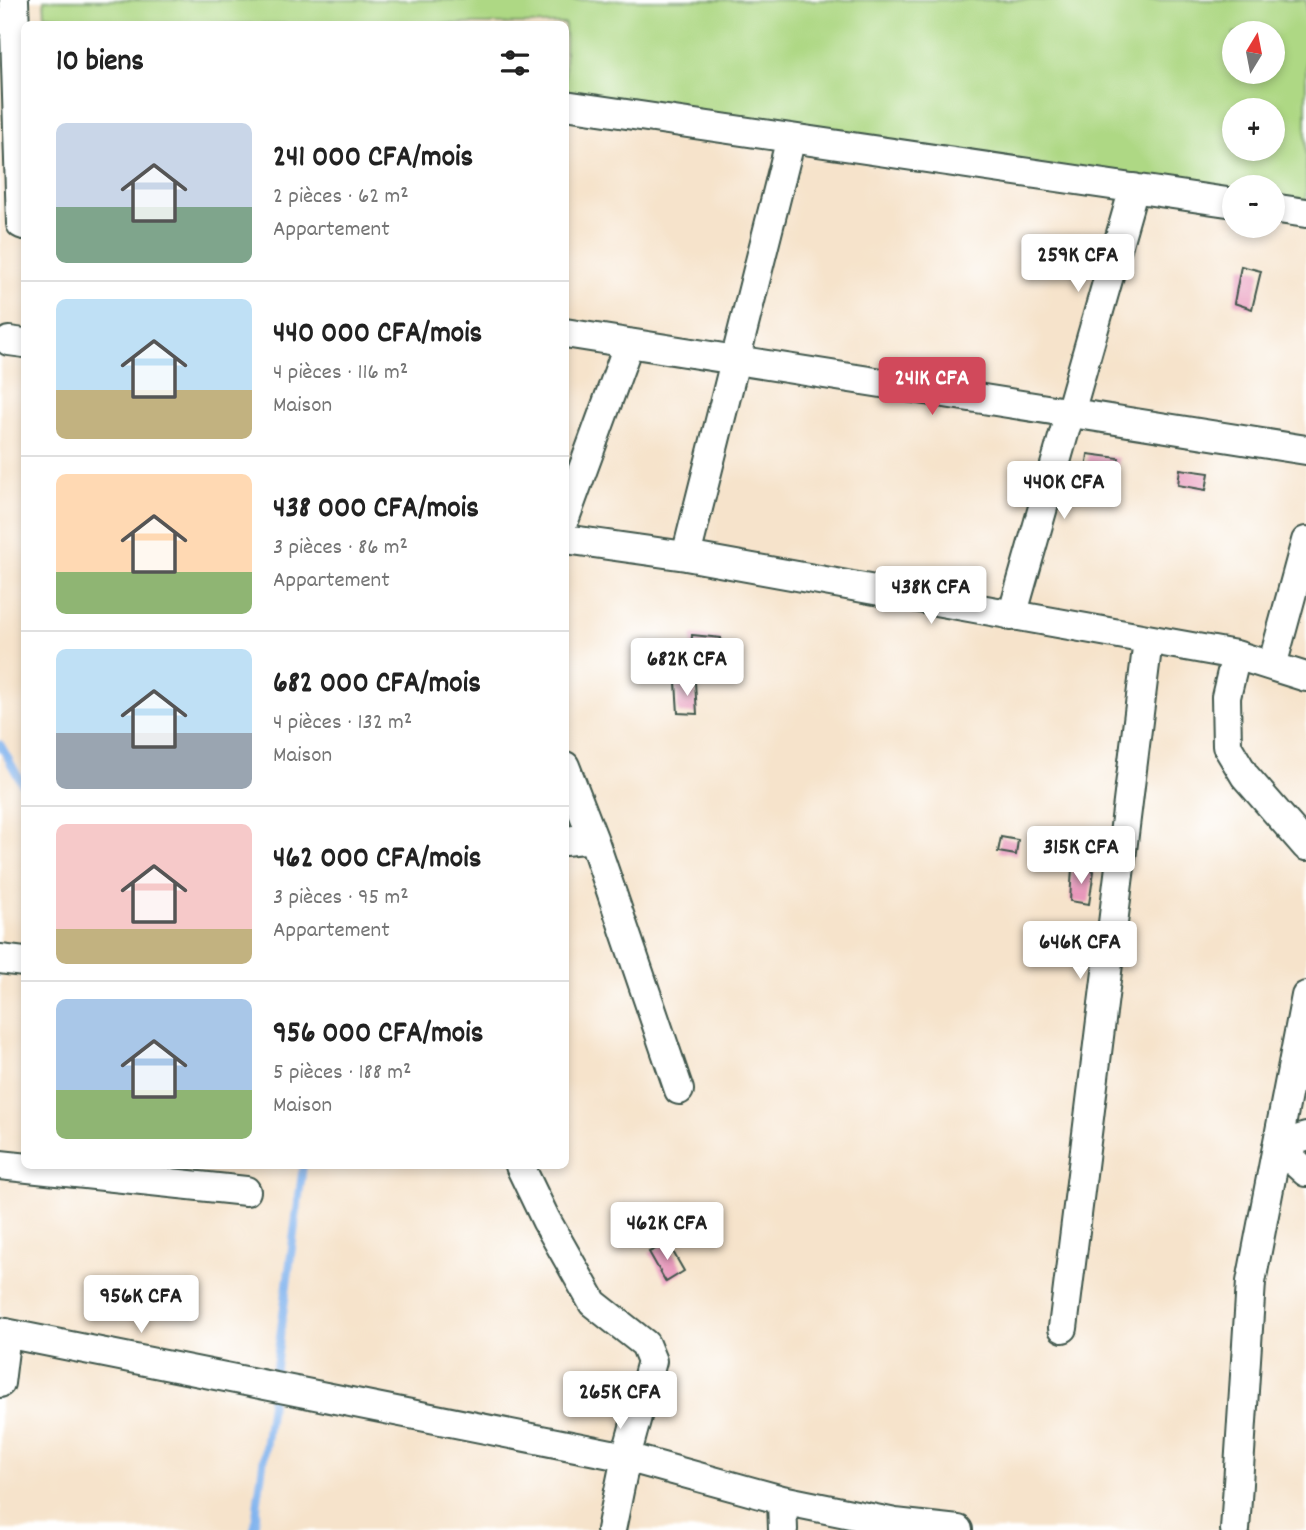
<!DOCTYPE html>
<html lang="fr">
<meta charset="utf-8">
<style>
:root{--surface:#fff;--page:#f2f2f2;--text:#222;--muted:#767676;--line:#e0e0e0;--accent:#d1495b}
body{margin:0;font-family:Dekko,sans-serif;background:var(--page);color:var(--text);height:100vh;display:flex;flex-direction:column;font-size:26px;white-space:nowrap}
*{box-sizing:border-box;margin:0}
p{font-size:23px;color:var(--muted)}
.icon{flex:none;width:38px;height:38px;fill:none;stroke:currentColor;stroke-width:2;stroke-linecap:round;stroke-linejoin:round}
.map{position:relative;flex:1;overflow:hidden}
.side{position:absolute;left:21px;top:21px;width:548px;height:1148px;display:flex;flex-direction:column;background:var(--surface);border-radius:10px;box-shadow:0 4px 10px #0003}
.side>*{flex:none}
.needle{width:46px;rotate:10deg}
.controls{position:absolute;left:1222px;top:21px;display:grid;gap:14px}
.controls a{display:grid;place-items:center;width:63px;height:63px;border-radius:50%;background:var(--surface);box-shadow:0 4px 10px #0003;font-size:35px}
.price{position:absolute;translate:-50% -60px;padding:0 16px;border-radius:7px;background:#fff;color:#222;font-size:23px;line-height:46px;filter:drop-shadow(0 2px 4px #0008)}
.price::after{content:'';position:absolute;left:50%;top:42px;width:21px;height:16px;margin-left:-10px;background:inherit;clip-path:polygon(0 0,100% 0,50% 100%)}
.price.active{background:var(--accent);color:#fff}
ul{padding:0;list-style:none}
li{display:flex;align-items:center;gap:21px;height:175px;padding:0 35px}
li+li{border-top:2px solid var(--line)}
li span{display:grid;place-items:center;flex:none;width:196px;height:140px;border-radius:10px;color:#555}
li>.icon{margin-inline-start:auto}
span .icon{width:84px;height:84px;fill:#fffc;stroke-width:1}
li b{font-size:30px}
h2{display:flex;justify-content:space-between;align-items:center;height:84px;padding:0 35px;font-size:30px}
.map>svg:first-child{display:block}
</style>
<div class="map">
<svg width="1306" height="1530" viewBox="0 0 1306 1530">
<rect width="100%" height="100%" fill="#fff"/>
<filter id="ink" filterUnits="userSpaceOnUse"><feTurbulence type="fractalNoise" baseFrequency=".0143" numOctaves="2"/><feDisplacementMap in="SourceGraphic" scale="14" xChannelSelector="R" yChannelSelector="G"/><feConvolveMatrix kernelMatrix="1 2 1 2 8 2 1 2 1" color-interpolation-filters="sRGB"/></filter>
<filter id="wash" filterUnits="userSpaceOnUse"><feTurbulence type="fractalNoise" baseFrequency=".00686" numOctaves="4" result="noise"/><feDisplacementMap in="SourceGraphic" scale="28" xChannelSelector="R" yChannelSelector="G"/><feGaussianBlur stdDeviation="1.57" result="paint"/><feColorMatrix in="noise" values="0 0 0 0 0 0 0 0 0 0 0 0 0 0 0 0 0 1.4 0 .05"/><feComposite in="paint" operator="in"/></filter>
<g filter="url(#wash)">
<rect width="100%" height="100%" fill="#f6e3cb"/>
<path fill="#aed884" stroke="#668a5c" stroke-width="2" fill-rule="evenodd" d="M44,0H1306V205L1272,199V187H1234V194L565,93V24H108L45,15ZM1234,33H1272V72H1234ZM1234,110H1272V149H1234Z"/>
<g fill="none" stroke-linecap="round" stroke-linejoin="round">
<path stroke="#81b4ee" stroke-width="8" d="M0,744L24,787
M254,1530L303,1166"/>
</g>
<g id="blocks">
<path fill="#e898bb" d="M1241,266L1261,271L1252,309L1234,303Z
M1088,454L1119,458L1116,476L1086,471Z
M1180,469L1209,473L1206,490L1178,485Z
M692,635L721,638L720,655L691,651Z
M676,682H695L697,714L678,713Z
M1001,837L1018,840L1016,855L998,852Z
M1072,868L1094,871L1089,904L1070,901Z
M668,1243L684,1271L666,1282L649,1252Z"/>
</g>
</g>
<g filter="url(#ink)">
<use href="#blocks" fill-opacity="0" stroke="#3f564b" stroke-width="2"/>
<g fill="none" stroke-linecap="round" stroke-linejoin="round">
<defs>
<path id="minor" d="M14,0L21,224L24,225
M565,105L1234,203
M1272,208L1306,213
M565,333L1306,450
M9,341L24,343
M565,518L629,343
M565,539L686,556L1236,655L1306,677
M686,556L791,138
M1012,616L1134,188
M1236,655L1226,697L1227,746L1245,776L1306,846
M1272,666L1306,541
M565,766L593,838L679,1090
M565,841L593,838
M0,959L24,962
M1277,1146L1306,1172
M1277,1146L1306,1137
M0,1165L246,1191
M520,1166L546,1220L593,1303L645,1344L652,1361L626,1457L611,1530
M1063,1328L1148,640
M0,1332L626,1457L782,1500L895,1523L958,1530
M0,1383L6,1333
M782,1500L783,1530
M1235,1530L1251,1282L1306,996"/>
</defs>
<use href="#minor" stroke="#3f564b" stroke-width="32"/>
<use href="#minor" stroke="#fff" stroke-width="28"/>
</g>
</g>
</svg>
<div class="controls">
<a><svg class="needle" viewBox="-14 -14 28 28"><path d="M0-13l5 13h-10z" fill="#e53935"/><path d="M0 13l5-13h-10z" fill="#767676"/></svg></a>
<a>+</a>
<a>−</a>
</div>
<b class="price" style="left:1078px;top:294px">259K CFA</b>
<b class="price active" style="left:932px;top:417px">241K CFA</b>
<b class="price" style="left:1064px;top:521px">440K CFA</b>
<b class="price" style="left:931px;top:626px">438K CFA</b>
<b class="price" style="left:687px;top:698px">682K CFA</b>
<b class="price" style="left:1081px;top:886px">315K CFA</b>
<b class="price" style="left:1080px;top:981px">646K CFA</b>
<b class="price" style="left:667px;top:1262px">462K CFA</b>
<b class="price" style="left:141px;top:1335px">956K CFA</b>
<b class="price" style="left:620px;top:1431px">265K CFA</b>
<section class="side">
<h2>10 biens<svg class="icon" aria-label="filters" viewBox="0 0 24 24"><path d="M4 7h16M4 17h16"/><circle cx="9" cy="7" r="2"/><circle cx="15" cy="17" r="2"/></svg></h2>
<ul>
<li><span style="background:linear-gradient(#c9d6e8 60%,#7fa58c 0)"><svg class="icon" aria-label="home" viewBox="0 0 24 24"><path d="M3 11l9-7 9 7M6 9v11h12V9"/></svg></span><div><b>241 000 CFA/mois</b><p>2 pièces · 62 m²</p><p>Appartement</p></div></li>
<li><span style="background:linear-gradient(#bfe0f5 65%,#c2b280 0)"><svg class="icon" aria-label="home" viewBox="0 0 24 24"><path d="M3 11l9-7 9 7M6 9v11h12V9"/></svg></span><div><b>440 000 CFA/mois</b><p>4 pièces · 116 m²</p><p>Maison</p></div></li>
<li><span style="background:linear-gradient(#ffd9b3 70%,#8fb573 0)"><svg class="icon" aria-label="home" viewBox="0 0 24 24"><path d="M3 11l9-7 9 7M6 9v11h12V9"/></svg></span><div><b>438 000 CFA/mois</b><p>3 pièces · 86 m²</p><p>Appartement</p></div></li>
<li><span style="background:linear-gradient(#bfe0f5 60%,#9aa5b1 0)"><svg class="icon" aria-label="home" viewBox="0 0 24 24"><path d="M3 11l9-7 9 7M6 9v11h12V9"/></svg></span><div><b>682 000 CFA/mois</b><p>4 pièces · 132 m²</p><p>Maison</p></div></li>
<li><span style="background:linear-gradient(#f6c9c9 75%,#c2b280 0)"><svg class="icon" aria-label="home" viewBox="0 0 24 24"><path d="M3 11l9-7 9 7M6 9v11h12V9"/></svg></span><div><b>462 000 CFA/mois</b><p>3 pièces · 95 m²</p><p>Appartement</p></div></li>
<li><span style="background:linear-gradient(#a9c7e8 65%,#8fb573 0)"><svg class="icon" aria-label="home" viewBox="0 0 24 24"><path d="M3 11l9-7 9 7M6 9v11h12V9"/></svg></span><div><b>956 000 CFA/mois</b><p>5 pièces · 188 m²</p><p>Maison</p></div></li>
</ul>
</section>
</div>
